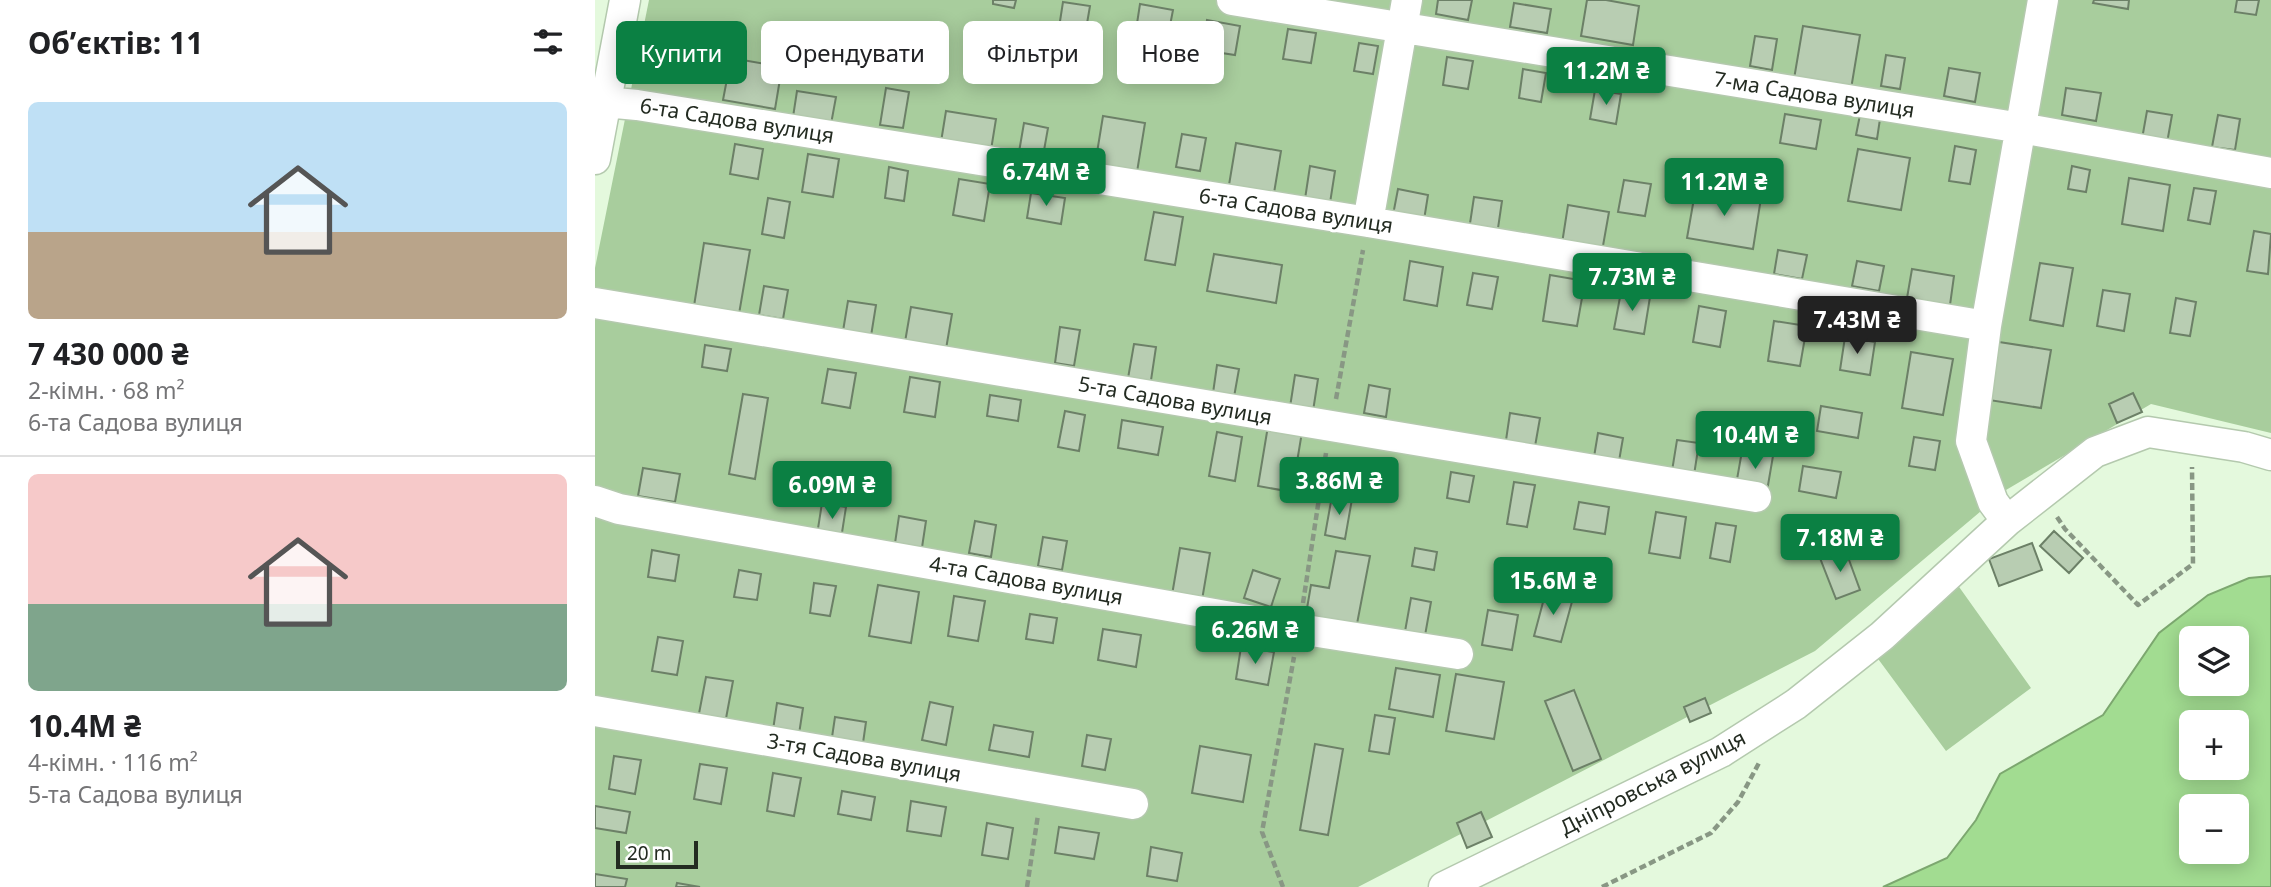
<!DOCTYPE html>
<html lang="uk">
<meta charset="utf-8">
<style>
:root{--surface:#fff;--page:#f6f6f6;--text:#202124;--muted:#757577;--line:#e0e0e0;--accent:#0b8043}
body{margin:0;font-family:"Noto Sans",sans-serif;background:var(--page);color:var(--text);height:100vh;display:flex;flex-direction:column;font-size:26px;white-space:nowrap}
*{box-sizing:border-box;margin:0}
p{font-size:23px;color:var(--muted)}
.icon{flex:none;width:38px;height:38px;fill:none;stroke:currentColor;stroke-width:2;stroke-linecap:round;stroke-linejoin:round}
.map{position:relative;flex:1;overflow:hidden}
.side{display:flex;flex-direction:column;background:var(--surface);width:595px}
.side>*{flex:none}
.guide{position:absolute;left:21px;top:21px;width:665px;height:63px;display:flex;gap:14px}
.controls{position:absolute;left:1584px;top:626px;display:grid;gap:14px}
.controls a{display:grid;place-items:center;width:70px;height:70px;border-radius:10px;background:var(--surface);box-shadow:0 4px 18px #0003;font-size:35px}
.scale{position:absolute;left:21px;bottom:18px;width:82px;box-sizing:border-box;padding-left:7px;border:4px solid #232b21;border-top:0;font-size:19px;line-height:24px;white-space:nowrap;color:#232b21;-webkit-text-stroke:5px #fff;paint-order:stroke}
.price{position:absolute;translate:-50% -60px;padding:0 16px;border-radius:7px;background:var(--accent);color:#fff;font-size:23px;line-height:46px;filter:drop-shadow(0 2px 4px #0008)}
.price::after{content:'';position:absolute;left:50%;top:42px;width:21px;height:16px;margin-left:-10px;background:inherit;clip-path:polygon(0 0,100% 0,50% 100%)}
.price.selected{background:#222;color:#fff}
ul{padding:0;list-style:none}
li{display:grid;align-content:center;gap:14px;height:371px;padding:0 28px}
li+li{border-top:2px solid var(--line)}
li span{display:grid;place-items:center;height:217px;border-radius:10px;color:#555}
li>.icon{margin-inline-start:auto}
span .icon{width:126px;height:126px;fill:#fffc;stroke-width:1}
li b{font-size:30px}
h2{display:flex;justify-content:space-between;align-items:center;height:84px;padding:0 28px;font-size:30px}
.chip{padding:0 24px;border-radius:10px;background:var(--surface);box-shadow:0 4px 18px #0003;font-size:24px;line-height:63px}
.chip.selected{background:var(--accent);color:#fff}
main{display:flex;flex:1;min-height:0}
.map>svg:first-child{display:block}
</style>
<main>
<section class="side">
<h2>Об’єктів: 11<svg class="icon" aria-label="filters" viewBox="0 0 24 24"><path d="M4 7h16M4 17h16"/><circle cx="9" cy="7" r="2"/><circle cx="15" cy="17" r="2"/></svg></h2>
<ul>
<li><span style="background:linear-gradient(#bfe0f5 60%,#b9a48a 0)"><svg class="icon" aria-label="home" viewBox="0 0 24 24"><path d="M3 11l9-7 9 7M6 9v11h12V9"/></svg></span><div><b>7 430 000 ₴</b><p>2-кімн. · 68 m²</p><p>6-та Садова вулиця</p></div></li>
<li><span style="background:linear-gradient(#f6c9c9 60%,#7fa58c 0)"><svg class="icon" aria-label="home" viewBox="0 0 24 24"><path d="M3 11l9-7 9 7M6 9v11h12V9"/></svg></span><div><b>10.4M ₴</b><p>4-кімн. · 116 m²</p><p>5-та Садова вулиця</p></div></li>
</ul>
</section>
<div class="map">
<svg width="1676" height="887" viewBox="0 0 1676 887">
<rect width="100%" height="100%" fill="#e4f9dd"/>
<path fill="#a8cd9d" d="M54,0H1676V433L1556,404L1411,490L1220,651L763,887H0V268Z
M1362,584L1436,688L1351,751L1278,652Z"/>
<path fill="#a2dc91" stroke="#7ca76f" stroke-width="2" fill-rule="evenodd" d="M1676,576V887H1288L1352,858L1381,820L1405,774L1508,715L1564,633L1613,595L1654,578ZM1596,639H1642V684H1596ZM1596,723H1642V768H1596ZM1596,807H1642V852H1596Z"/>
<path fill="#b8cdb2" stroke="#6c8067" stroke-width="2" d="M398,0H421L419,8L398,4Z
M843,0H877L873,20L841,14Z
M992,0H1011L1044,6L1038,45L986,36Z
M1499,0H1534L1533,9L1498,3Z
M1642,0H1664L1661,15L1640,12Z
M468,2L495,6L484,70L458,66Z
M919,3L956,9L952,33L915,27Z
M545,4L578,10L573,36L541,30Z
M612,20L645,26L640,55L607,50Z
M1208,26L1265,35L1256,89L1199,79Z
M693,29L721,33L716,63L688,59Z
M1160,36L1182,39L1177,70L1155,66Z
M764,43L783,46L778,74L759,71Z
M1291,55L1310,58L1305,89L1286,86Z
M852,57L878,61L873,89L848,85Z
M136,58L187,67L180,109L128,100Z
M1354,68L1385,73L1380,102L1349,96Z
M928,69L951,73L946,102L924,98Z
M291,88L314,92L308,128L285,125Z
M1471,88L1506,93L1501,121L1467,115Z
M1000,90L1026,94L1021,124L995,119Z
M202,91L241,97L236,124L198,117Z
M351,111L401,119L396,150L346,142Z
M1552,111L1577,115L1572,143L1547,139Z
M1190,114L1226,120L1221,149L1185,143Z
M1265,115L1285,119L1282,139L1261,135Z
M1623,115L1645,119L1640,150L1617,147Z
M508,116L550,123L542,172L500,165Z
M429,123L453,128L448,156L424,152Z
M587,134L611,138L605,171L581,167Z
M641,143L686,151L679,193L634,185Z
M140,144L168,149L163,179L135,174Z
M1360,146L1381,150L1375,184L1354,181Z
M1263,149L1315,158L1306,210L1253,201Z
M213,154L244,159L238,197L207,192Z
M715,166L740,171L735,203L710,199Z
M1477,166L1495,170L1491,192L1473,189Z
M294,167L313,171L309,201L290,198Z
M1534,178L1575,185L1568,231L1527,224Z
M364,179L395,184L389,221L358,215Z
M1029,180L1056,184L1050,216L1023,212Z
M1101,187L1166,198L1158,249L1092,238Z
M1599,188L1621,191L1615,224L1593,220Z
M803,189L833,195L829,220L798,215Z
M436,193L470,198L466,224L432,218Z
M879,197L907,201L902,235L874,230Z
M173,198L195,202L189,238L167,234Z
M973,205L1014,212L1006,257L966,250Z
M559,212L588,217L580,265L550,260Z
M1659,231L1676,234L1673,274L1652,271Z
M109,243L155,250L144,314L99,306Z
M1183,250L1212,255L1207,279L1179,274Z
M619,254L687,265L681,303L612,291Z
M815,261L848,267L842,306L809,300Z
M1262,261L1289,266L1284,291L1257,286Z
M1445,263L1478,268L1468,326L1435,320Z
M1317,269L1359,276L1355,305L1312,298Z
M878,273L903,277L897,309L872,305Z
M955,275L990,281L982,326L948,321Z
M169,286L193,290L188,319L164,315Z
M1508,290L1535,294L1529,331L1502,326Z
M1026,292L1055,297L1049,334L1019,329Z
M1581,298L1601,302L1595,336L1575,333Z
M253,301L281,305L276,336L248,331Z
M1104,306L1131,311L1125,347L1098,342Z
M316,307L357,314L351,349L310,342Z
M1179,321L1212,326L1205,366L1173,361Z
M465,327L485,330L479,366L460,363Z
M1250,337L1280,342L1275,375L1245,370Z
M1404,342L1456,350L1446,408L1394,400Z
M539,344L561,347L555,387L532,384Z
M110,345L136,349L132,371L107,367Z
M1316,352L1358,359L1348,415L1307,408Z
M622,365L644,369L639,397L618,393Z
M233,369L261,373L255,408L227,403Z
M700,375L723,379L718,411L695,407Z
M315,377L345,382L340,417L309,412Z
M774,385L795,389L791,417L769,413Z
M1538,393L1547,412L1522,423L1514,404Z
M148,394L173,398L160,479L134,474Z
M395,395L426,400L423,421L392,416Z
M1226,406L1267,413L1263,438L1222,431Z
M470,411L490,415L484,451L463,447Z
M915,413L945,418L939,452L910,447Z
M527,420L568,427L563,455L523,448Z
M673,426L707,432L697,492L663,486Z
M622,432L647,437L640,481L614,476Z
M1003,433L1028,438L1024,461L999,457Z
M1319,437L1345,441L1340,470L1314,466Z
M1082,440L1104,443L1099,475L1077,471Z
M1147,451L1178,456L1172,491L1141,485Z
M1208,466L1246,472L1241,498L1204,491Z
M48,468L85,474L80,502L43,496Z
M856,472L879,476L874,502L852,498Z
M919,482L940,485L932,527L912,524Z
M737,496L757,499L750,539L730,535Z
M984,502L1014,507L1010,534L979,529Z
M227,503L251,507L246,539L222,535Z
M1061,512L1091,517L1085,558L1054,553Z
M304,516L331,521L326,554L299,550Z
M380,521L401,525L396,557L374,553Z
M1121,523L1141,526L1135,562L1115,558Z
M1459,531L1488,558L1474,573L1445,546Z
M448,537L472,541L467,570L443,566Z
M1437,543L1447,570L1404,586L1394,559Z
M585,548L615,553L607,600L577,595Z
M820,548L842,552L839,570L817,566Z
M1250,549L1265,590L1241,599L1225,558Z
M57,550L84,555L80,581L53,577Z
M741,551L775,556L761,629L710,620L716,585L734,588Z
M144,570L166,574L162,600L139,597Z
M658,570L685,579L676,607L649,598Z
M219,583L241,586L235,616L215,613Z
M283,585L324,592L316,643L274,636Z
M951,591L978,598L966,642L939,636Z
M359,596L390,601L383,641L353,636Z
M816,598L836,602L829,641L809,637Z
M893,610L923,615L917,650L887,645Z
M435,614L462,618L458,643L431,639Z
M508,629L546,635L541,667L503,660Z
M63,637L88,641L82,675L57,671Z
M646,647L679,652L673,685L641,679Z
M801,668L845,675L838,717L794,709Z
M861,674L909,682L899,739L851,731Z
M111,677L138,681L129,729L102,724Z
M979,690L1006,759L978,771L950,701Z
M1110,698L1116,713L1095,722L1089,707Z
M335,702L358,707L351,745L327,740Z
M182,703L208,708L204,734L178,730Z
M780,715L800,718L794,754L774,751Z
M240,717L271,722L267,750L236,744Z
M399,725L438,732L434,757L394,750Z
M492,735L516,739L510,770L487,766Z
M720,744L748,749L733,835L705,830Z
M605,746L656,755L648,802L597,793Z
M19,756L46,760L40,794L14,789Z
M105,764L132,768L126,804L99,799Z
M178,773L206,778L199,816L172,811Z
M247,791L280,797L276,820L243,814Z
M316,801L351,807L346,836L312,831Z
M0,806L35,812L31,833L0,828Z
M886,812L897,837L872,848L862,823Z
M392,823L418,828L413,859L387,855Z
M464,827L504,833L499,859L460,853Z
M556,847L587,853L582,881L552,876Z
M0,874L32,879L30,887H0Z
M82,883L105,887H81Z"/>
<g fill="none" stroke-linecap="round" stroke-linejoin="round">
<defs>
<path id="minor" d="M637,0L1426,128L1676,173
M10,102L42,105L773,222L1391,326
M0,159L30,0
M773,222L812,0
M0,303L1161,497
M0,501L24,509L704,629L863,654
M1412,521L1398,502L1376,441L1391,326L1448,0
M0,711L538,804
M849,887L1126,752L1201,704L1287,636L1412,521L1500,452L1553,432L1649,447L1676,455"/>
</defs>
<use href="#minor" stroke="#b4c9ae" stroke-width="33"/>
<path stroke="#889784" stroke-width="4.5" stroke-dasharray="7 3.5" stroke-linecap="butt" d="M741,399L768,250
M1462,517L1470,529L1543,605L1598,564L1597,467
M708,603L731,453
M432,887L443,815
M688,887L667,832L699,657
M1007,887L1116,833L1143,802L1165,761"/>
<use href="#minor" stroke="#fff" stroke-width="30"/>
</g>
<g text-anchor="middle" stroke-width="6" stroke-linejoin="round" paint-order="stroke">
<g font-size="21" fill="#232b21" stroke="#fff">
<text transform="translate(1219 95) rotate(9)" y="7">7-ма Садова вулиця</text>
<text transform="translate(142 121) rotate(9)" y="7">6-та Садова вулиця</text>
<text transform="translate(701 211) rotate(9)" y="7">6-та Садова вулиця</text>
<text transform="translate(580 401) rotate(10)" y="7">5-та Садова вулиця</text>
<text transform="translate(431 581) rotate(10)" y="7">4-та Садова вулиця</text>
<text transform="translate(269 758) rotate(10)" y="7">3-тя Садова вулиця</text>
<text transform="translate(1058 783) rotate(-27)" y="7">Дніпровська вулиця</text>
</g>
</g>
</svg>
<div class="controls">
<a><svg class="icon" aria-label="layers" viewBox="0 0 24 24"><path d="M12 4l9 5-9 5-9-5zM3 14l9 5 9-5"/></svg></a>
<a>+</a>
<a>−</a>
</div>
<div class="scale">20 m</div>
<b class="price" style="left:1011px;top:107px">11.2M ₴</b>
<b class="price" style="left:451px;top:208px">6.74M ₴</b>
<b class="price" style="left:1129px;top:218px">11.2M ₴</b>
<b class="price" style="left:1037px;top:313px">7.73M ₴</b>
<b class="price selected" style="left:1262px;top:356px">7.43M ₴</b>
<b class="price" style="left:1160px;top:471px">10.4M ₴</b>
<b class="price" style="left:744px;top:517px">3.86M ₴</b>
<b class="price" style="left:237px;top:521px">6.09M ₴</b>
<b class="price" style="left:1245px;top:574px">7.18M ₴</b>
<b class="price" style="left:958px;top:617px">15.6M ₴</b>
<b class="price" style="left:660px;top:666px">6.26M ₴</b>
<div class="guide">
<a class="chip selected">Купити</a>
<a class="chip">Орендувати</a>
<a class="chip">Фільтри</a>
<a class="chip">Нове</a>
</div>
</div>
</main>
